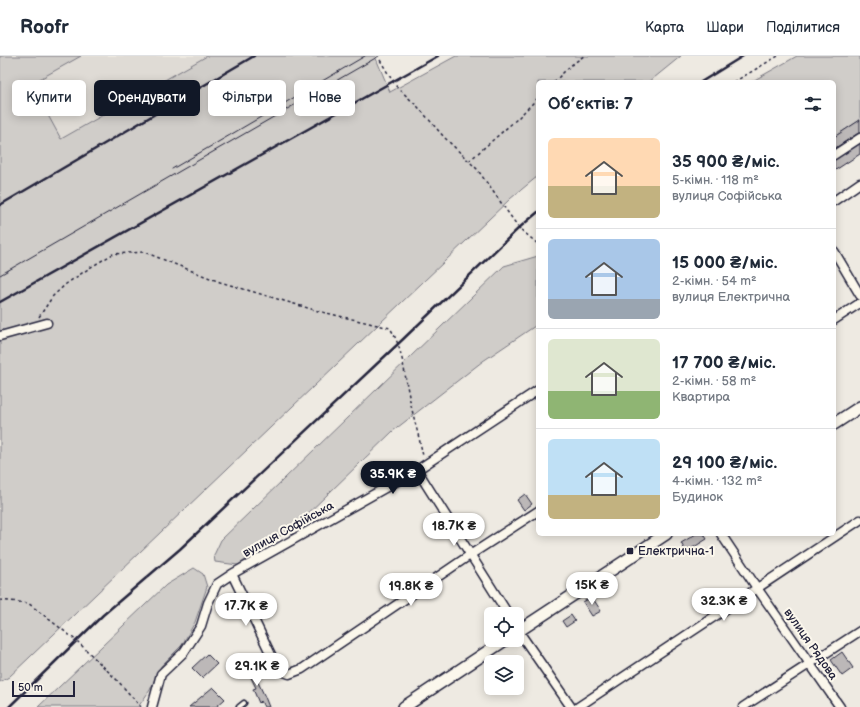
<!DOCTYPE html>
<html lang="uk">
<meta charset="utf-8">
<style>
:root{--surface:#fff;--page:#f6f6f7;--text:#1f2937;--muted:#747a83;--line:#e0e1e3;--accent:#111827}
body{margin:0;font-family:"Balsamiq Sans",sans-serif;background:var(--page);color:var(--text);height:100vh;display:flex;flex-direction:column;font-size:15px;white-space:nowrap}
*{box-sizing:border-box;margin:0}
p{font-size:13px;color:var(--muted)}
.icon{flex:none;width:22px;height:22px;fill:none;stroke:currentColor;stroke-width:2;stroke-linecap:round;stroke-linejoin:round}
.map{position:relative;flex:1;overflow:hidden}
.details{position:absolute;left:536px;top:24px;width:300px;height:456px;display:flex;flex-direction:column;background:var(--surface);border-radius:6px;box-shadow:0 2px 10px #0003}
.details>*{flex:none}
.guide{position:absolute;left:12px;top:24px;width:380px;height:36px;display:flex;gap:8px}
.buttons{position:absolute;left:484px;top:551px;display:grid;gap:8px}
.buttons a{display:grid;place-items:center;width:40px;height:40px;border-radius:6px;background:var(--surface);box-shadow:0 2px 10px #0003;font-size:20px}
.scale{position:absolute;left:12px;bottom:10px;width:63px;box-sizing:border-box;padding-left:4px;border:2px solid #22223b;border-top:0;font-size:11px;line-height:14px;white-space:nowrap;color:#22223b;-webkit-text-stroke:3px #fbf7ec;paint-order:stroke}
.price{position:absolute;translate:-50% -34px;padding:0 9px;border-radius:14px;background:#fff;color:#222;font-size:13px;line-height:26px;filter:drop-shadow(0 1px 2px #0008)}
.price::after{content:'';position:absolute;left:50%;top:24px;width:12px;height:9px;margin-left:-6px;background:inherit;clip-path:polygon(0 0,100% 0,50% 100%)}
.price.active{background:var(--accent);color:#fff}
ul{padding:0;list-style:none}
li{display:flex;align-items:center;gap:12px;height:100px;padding:0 12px}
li+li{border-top:1px solid var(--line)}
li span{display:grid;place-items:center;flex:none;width:112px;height:80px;border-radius:6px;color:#555}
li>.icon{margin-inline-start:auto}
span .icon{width:48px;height:48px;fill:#fffc;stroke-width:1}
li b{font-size:17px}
h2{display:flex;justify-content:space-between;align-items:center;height:48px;padding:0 12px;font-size:17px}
.pill{padding:0 14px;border-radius:6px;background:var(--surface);box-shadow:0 2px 10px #0003;font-size:14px;line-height:36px}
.pill.active{background:var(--accent);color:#fff}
header{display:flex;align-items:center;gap:24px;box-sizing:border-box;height:56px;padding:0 20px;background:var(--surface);border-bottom:1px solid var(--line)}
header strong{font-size:19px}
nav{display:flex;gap:22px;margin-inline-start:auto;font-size:14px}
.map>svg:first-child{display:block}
</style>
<header>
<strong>Roofr</strong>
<nav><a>Карта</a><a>Шари</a><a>Поділитися</a></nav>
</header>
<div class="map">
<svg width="860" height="651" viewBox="0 0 860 651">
<rect width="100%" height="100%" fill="#eeeae2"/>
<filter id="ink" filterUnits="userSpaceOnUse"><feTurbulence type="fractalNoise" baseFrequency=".025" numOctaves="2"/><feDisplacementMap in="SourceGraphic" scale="8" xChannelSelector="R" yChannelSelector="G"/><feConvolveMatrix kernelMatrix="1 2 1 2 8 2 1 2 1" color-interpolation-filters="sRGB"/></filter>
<g filter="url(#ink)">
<path fill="#dfdbd5" d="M0,0H208L0,130Z"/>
<path fill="#d0cdc9" stroke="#797882" d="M0,0H81L31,28L61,83L207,0H375L390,36L456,0H681L649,26H538V120L510,143L9,621L0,626Z
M797,0H860V64L834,81V26H751Z
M538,200V268L483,305L393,375L297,468L238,509L215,506L214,499L221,484L504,210Z
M194,512L203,518L207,531L195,566L182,589L161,610L150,634L138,651H38L166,529Z"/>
<path fill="#bcb8b8" stroke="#22223b" d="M860,64V76L834,93V81Z
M860,86V98L834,115V103Z
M525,438L532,448L524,454L517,444Z
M696,478H704L707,483L686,496L681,487Z
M592,541L601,555L592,560L583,546Z
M571,559L575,565L566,571L562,565Z
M842,596L853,612L842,620L831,604Z
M207,598L217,608L202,622L192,612Z
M249,607L265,641L269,651H264L261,645L259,647L253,633L256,632L245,609Z
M213,631L225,643L216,651H189Z"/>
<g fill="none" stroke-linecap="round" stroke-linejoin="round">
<defs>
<path id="lane" d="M239,651L244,647"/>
<path id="street" d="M834,99L860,82
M834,145L860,127
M834,195L860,239
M834,264L860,247
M0,280L47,267
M417,414L508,558
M721,478L757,532L840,651
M232,518L273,603L279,614L289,618L302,613L470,499L538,455
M517,573L571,651
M152,651L161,618L184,596L201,570L208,547L217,528L232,518L417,414L538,334
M578,651L860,464
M743,651L860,575"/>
<path id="secondary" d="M834,368L860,351
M517,576L666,478
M404,651L505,584"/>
</defs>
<use href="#lane" stroke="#22223b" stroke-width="7"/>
<use href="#street" stroke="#22223b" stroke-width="11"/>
<use href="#secondary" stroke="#22223b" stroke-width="14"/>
<path stroke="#22223b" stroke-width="1.5" stroke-dasharray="3 3" stroke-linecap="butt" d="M380,4L395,29L418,51L444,81L477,113L519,172L538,188
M554,26L570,10L584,0
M734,26L778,0
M469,105L517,63L538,42
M39,261L53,240L66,228L91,211L113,198L144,196L220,226L318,255L390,272C403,292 404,317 409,340C413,360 419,380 423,400
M0,544L28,547L77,585L118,625L141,651"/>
<use href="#lane" stroke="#fbf7ec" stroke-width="4"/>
<use href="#street" stroke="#fbf7ec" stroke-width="8"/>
<use href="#secondary" stroke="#fbf7ec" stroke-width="11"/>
<path stroke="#22223b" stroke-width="1" d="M172,113L365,0
M0,219L379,0"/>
<path stroke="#22223b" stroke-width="2.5" d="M701,26L743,0
M0,149L254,0
M0,246L438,0
M9,651L103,559L180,493L398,288L519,172L538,156"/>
</g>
</g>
<rect fill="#22223b" stroke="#fbf7ec" stroke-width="1.5" x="626" y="491" width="8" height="8" rx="2"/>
<g text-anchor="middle" stroke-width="4" stroke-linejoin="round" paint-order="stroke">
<g font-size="12" fill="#22223b" stroke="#fbf7ec">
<text transform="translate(288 473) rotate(-29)" y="4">вулиця Софійська</text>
<text transform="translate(811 588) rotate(55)" y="4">вулиця Рядова</text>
</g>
<g font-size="12" fill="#22223b" stroke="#fbf7ec" text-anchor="start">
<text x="638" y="499">Електрична-1</text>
</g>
</g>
</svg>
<div class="buttons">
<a><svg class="icon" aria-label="locate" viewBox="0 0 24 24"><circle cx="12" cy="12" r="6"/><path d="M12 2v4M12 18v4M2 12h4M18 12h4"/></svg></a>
<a><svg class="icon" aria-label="layers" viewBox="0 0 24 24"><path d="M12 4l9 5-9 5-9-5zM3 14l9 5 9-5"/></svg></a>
</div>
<div class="scale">50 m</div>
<b class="price active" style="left:393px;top:439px">35.9K ₴</b>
<b class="price" style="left:454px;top:491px">18.7K ₴</b>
<b class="price" style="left:592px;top:550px">15K ₴</b>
<b class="price" style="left:411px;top:551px">19.8K ₴</b>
<b class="price" style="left:724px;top:566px">32.3K ₴</b>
<b class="price" style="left:246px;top:571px">17.7K ₴</b>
<b class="price" style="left:257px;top:631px">29.1K ₴</b>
<div class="guide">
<a class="pill">Купити</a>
<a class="pill active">Орендувати</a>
<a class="pill">Фільтри</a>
<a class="pill">Нове</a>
</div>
<section class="details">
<h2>Об’єктів: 7<svg class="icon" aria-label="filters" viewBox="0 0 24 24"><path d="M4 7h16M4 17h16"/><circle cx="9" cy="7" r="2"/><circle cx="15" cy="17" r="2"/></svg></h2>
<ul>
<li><span style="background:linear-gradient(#ffd9b3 60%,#c2b280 0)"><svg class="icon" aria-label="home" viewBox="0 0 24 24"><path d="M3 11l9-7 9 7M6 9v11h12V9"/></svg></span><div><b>35 900 ₴/міс.</b><p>5-кімн. · 118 m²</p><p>вулиця Софійська</p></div></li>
<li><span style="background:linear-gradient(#a9c7e8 75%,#9aa5b1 0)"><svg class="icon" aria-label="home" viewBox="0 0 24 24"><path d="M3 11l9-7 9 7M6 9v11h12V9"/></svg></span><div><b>15 000 ₴/міс.</b><p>2-кімн. · 54 m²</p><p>вулиця Електрична</p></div></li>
<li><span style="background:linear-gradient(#dfe7d0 65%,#8fb573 0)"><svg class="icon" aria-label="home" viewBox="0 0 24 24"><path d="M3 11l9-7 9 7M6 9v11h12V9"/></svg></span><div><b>17 700 ₴/міс.</b><p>2-кімн. · 58 m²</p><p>Квартира</p></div></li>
<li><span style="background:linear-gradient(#bfe0f5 70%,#c2b280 0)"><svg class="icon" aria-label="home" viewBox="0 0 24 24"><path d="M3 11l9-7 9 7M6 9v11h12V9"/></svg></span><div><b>29 100 ₴/міс.</b><p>4-кімн. · 132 m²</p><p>Будинок</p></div></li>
</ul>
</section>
</div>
